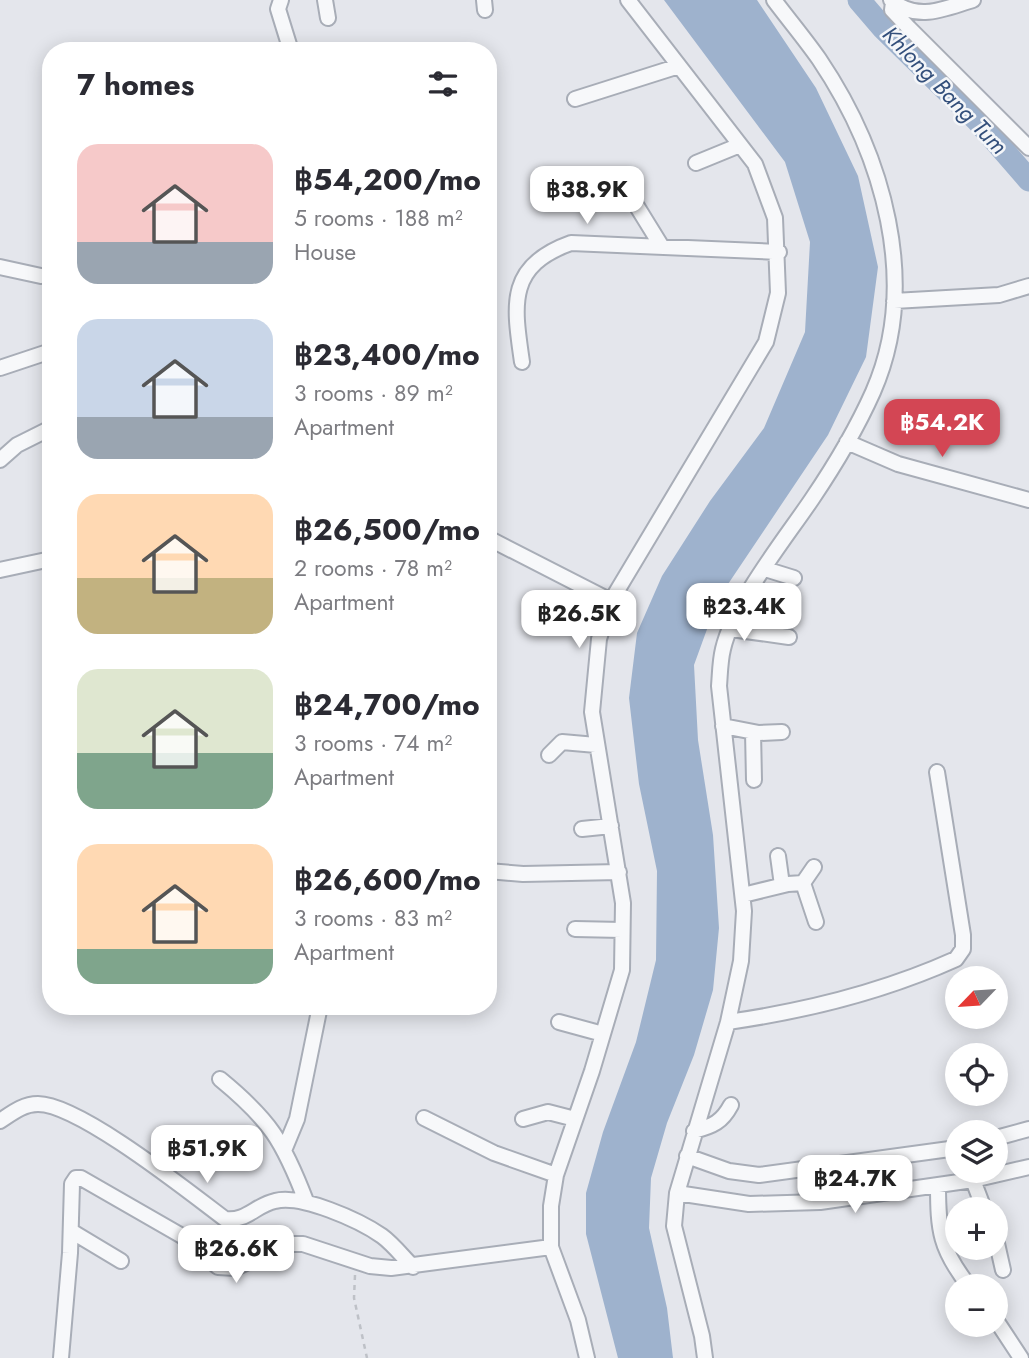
<!DOCTYPE html>
<meta charset="utf-8">
<style>
:root{--surface:#fff;--page:#f7f7f7;--text:#2b2b33;--muted:#7c7c81;--accent:#d34654}
body{margin:0;font-family:Jost,sans-serif;background:var(--page);color:var(--text);height:100vh;display:flex;flex-direction:column;font-size:26px;white-space:nowrap}
*{box-sizing:border-box;margin:0}
p{font-size:23px;color:var(--muted)}
.icon{flex:none;width:38px;height:38px;fill:none;stroke:currentColor;stroke-width:2;stroke-linecap:round;stroke-linejoin:round}
.map{position:relative;flex:1;overflow:hidden}
.side{position:absolute;left:42px;top:42px;width:455px;height:973px;display:flex;flex-direction:column;background:var(--surface);border-radius:28px;box-shadow:0 4px 18px #0003}
.side>*{flex:none}
.needle{width:46px;rotate:245deg}
.buttons{position:absolute;left:945px;top:966px;display:grid;gap:14px}
.buttons a{display:grid;place-items:center;width:63px;height:63px;border-radius:50%;background:var(--surface);box-shadow:0 4px 18px #0003;font-size:35px}
.price{position:absolute;translate:-50% -60px;padding:0 16px;border-radius:14px;background:#fff;color:#222;font-size:23px;line-height:46px;filter:drop-shadow(0 2px 4px #0008)}
.price::after{content:'';position:absolute;left:50%;top:42px;width:21px;height:16px;margin-left:-10px;background:inherit;clip-path:polygon(0 0,100% 0,50% 100%)}
.price.selected{background:var(--accent);color:#fff}
ul{padding:0;list-style:none}
li{display:flex;align-items:center;gap:21px;height:175px;padding:0 35px}
li span{display:grid;place-items:center;flex:none;width:196px;height:140px;border-radius:21px;color:#555}
li>.icon{margin-inline-start:auto}
span .icon{width:84px;height:84px;fill:#fffc;stroke-width:1}
li b{font-size:30px}
h2{display:flex;justify-content:space-between;align-items:center;height:84px;padding:0 35px;font-size:30px}
.map>svg:first-child{display:block}
</style>
<div class="map">
<svg width="1029" height="1358" viewBox="0 0 1029 1358">
<rect width="100%" height="100%" fill="#e4e6ec"/>
<path fill="#9eb2cd" d="M664,0H757L816,88L858,176L878,267L866,357L828,435L718,599L694,665L698,740L713,835L719,928L713,990L694,1055L667,1123L651,1178L649,1228L667,1308L673,1358H618L586,1234V1193L603,1132L636,1042L656,960L657,871L639,784L629,698L637,633L662,576L710,501L764,428L805,332L810,242L785,162Z"/>
<g fill="none" stroke-linecap="round" stroke-linejoin="round">
<path stroke="#9eb2cd" stroke-width="23" d="M859,0L883,28L977,120L1029,180"/>
<defs>
<path id="minor" d="M281,0L278,9L291,51
M325,0L328,18
M484,0L485,10
M891,0C918,22 943,9 973,0
M893,2L892,10L909,28L1029,148
M575,99L679,66
M696,163L740,145
M633,200L662,247
M0,267L41,276
M894,301L999,295L1029,286
M522,362C514,306 506,266 571,243L779,252
M0,368L51,351
M847,442L898,464L1029,500
M0,460L17,445L51,428
M488,538L611,601
M765,569L794,578
M0,570L51,559
M731,629L789,637
M723,726L759,733L782,732
M753,732L754,780
M549,755L562,742L596,745
M582,829L611,826
M778,856L782,885
M488,871L523,874L619,872
M803,883L814,867
M743,895L788,884L803,883L816,922
M575,929L622,930
M559,1022L603,1034
M728,1022C805,1011 885,991 956,959L963,949V935L937,772
M220,1079C270,1120 283,1141 306,1201
M424,1118L494,1153L556,1175
M523,1119L548,1112L575,1119
M0,1121C12,1113 23,1104 38,1104C79,1104 189,1192 225,1219C246,1222 256,1205 275,1201C301,1194 359,1220 382,1236C393,1244 403,1257 413,1267
M694,1131C713,1126 722,1122 731,1105
M996,1138L1029,1129
M285,1148L297,1119L320,1006
M687,1156L729,1171L759,1175L957,1148
M973,1180L984,1209
M938,1185C938,1231 940,1249 969,1286
M677,1193L749,1204L820,1202L973,1180L1029,1167
M71,1231L121,1261
M996,1239L1003,1270
M996,1320L1021,1358
M61,1358L70,1253L72,1184L76,1178H81L182,1236L218,1267L235,1268L287,1244H303L370,1266L391,1268L551,1247
M587,1358L578,1320L551,1247V1206L556,1175L592,1071L622,970L623,903L592,712L599,639L611,601L766,342L778,293L775,218L755,164L628,0
M705,1358L702,1336L674,1226L677,1193L728,1022L741,961L744,911L719,686C720,674 720,661 723,649C734,602 785,539 812,499C835,465 856,430 873,392C921,283 883,154 819,59C805,39 789,20 774,0"/>
</defs>
<use href="#minor" stroke="#a8adb7" stroke-width="18"/>
<path stroke="#bec1c7" stroke-width="2.5" stroke-dasharray="5 5" stroke-linecap="butt" d="M355,1275L354,1298L367,1358"/>
<use href="#minor" stroke="#f7f8fa" stroke-width="14"/>
</g>
<g text-anchor="middle" stroke-width="5" stroke-linejoin="round" paint-order="stroke">
<g font-size="23" font-style="italic" fill="#334f7b" stroke="#f4f6f9">
<text transform="translate(945 90) rotate(46)" y="8">Khlong Bang Tum</text>
</g>
</g>
</svg>
<div class="buttons">
<a><svg class="needle" viewBox="-14 -14 28 28"><path d="M0-13l5 13h-10z" fill="#e53935"/><path d="M0 13l5-13h-10z" fill="#7c7c81"/></svg></a>
<a><svg class="icon" aria-label="locate" viewBox="0 0 24 24"><circle cx="12" cy="12" r="6"/><path d="M12 2v4M12 18v4M2 12h4M18 12h4"/></svg></a>
<a><svg class="icon" aria-label="layers" viewBox="0 0 24 24"><path d="M12 4l9 5-9 5-9-5zM3 14l9 5 9-5"/></svg></a>
<a>+</a>
<a>−</a>
</div>
<b class="price" style="left:587px;top:226px">฿38.9K</b>
<b class="price selected" style="left:942px;top:459px">฿54.2K</b>
<b class="price" style="left:744px;top:643px">฿23.4K</b>
<b class="price" style="left:579px;top:650px">฿26.5K</b>
<b class="price" style="left:207px;top:1185px">฿51.9K</b>
<b class="price" style="left:855px;top:1215px">฿24.7K</b>
<b class="price" style="left:236px;top:1285px">฿26.6K</b>
<section class="side">
<h2>7 homes<svg class="icon" aria-label="filters" viewBox="0 0 24 24"><path d="M4 7h16M4 17h16"/><circle cx="9" cy="7" r="2"/><circle cx="15" cy="17" r="2"/></svg></h2>
<ul>
<li><span style="background:linear-gradient(#f6c9c9 70%,#9aa5b1 0)"><svg class="icon" aria-label="home" viewBox="0 0 24 24"><path d="M3 11l9-7 9 7M6 9v11h12V9"/></svg></span><div><b>฿54,200/mo</b><p>5 rooms · 188 m²</p><p>House</p></div></li>
<li><span style="background:linear-gradient(#c9d6e8 70%,#9aa5b1 0)"><svg class="icon" aria-label="home" viewBox="0 0 24 24"><path d="M3 11l9-7 9 7M6 9v11h12V9"/></svg></span><div><b>฿23,400/mo</b><p>3 rooms · 89 m²</p><p>Apartment</p></div></li>
<li><span style="background:linear-gradient(#ffd9b3 60%,#c2b280 0)"><svg class="icon" aria-label="home" viewBox="0 0 24 24"><path d="M3 11l9-7 9 7M6 9v11h12V9"/></svg></span><div><b>฿26,500/mo</b><p>2 rooms · 78 m²</p><p>Apartment</p></div></li>
<li><span style="background:linear-gradient(#dfe7d0 60%,#7fa58c 0)"><svg class="icon" aria-label="home" viewBox="0 0 24 24"><path d="M3 11l9-7 9 7M6 9v11h12V9"/></svg></span><div><b>฿24,700/mo</b><p>3 rooms · 74 m²</p><p>Apartment</p></div></li>
<li><span style="background:linear-gradient(#ffd9b3 75%,#7fa58c 0)"><svg class="icon" aria-label="home" viewBox="0 0 24 24"><path d="M3 11l9-7 9 7M6 9v11h12V9"/></svg></span><div><b>฿26,600/mo</b><p>3 rooms · 83 m²</p><p>Apartment</p></div></li>
</ul>
</section>
</div>
